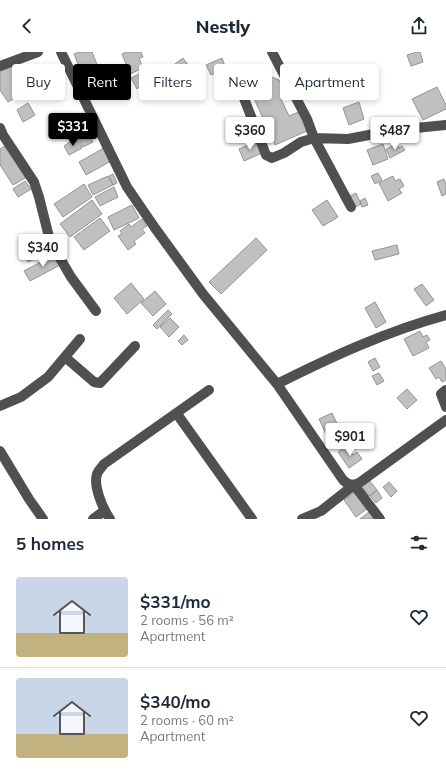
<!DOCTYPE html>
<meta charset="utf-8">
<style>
:root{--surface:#fff;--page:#f6f6f7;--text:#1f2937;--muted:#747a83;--line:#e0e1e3;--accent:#000}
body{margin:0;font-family:Mulish,sans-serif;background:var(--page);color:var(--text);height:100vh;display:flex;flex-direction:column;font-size:15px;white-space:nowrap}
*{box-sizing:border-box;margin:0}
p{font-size:13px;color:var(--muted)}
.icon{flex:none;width:22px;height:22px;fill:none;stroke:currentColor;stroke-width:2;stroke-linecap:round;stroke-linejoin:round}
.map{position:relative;height:467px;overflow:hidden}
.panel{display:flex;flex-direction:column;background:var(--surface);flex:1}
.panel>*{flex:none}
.banner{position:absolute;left:12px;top:12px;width:422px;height:36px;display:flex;gap:8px}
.price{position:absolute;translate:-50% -34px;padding:0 9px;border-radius:4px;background:#fff;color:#222;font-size:13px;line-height:26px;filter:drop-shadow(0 1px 2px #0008)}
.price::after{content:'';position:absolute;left:50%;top:24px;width:12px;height:9px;margin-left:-6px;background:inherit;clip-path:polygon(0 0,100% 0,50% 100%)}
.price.selected{background:var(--accent);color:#fff}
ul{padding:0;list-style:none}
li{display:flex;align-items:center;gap:12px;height:100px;padding:0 16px}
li+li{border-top:1px solid var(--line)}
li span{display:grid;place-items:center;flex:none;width:112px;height:80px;border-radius:4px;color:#555}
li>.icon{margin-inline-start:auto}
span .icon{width:48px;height:48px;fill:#fffc;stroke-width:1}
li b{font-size:17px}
h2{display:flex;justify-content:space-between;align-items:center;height:48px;padding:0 16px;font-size:17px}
.tag{padding:0 14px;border-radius:4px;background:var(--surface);box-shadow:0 2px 6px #0003;font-size:14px;line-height:36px}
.tag.selected{background:var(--accent);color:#fff}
header{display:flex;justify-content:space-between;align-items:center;height:52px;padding:0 16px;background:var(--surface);font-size:18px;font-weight:800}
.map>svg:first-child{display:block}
</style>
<header><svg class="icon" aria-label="back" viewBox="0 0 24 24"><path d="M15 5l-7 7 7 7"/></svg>Nestly<svg class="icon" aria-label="share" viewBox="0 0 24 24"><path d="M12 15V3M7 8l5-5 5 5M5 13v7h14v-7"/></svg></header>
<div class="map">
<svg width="446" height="467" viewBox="0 0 446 467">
<rect width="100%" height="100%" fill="#fff"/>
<path fill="#c0c0c0" stroke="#949494" d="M79,0H92L100,20L84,27L74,2Z
M126,0H141L143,5L139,6L143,16L130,22L122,2Z
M417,0H420L423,10L411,14L407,3Z
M183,6L192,18L180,27L171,15Z
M222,6L226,17L211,23L206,13Z
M11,13L27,38L8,50L0,38V20Z
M149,17L152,22L143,27L147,36L141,39L139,35L137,37L131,26Z
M50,24L56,36L45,42L39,30Z
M269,24L279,28L287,44L281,47L289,64L301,59L309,78L275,93L248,33Z
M347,29L350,37L342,40L340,31Z
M437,35L446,53V57L423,68L412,47Z
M359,50L364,67L349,73L343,56Z
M28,51L35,63L23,70L17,58Z
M243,74L246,83L232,89L229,81Z
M87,80L93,90L83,95L77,85Z
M76,86L82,96L69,103L64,94Z
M257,89L262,101L244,109L239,97Z
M383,92L388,107L373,113L367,98Z
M397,92L399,96L402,94L405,98L390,106L386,97Z
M5,94L29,124L13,133L0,113V97Z
M104,96L111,109L86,123L79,110Z
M378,121L382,128L375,132L371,124Z
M113,122L117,131L113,133L109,124Z
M108,124L113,133L93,143L88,133Z
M393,124L395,129L400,127L404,134L399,137L402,141L388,149L379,131Z
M444,127L446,133V142L442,144L437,130Z
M25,129L31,137L18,145L13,137Z
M84,132L92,145L63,165L54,152Z
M114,135L118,145L100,154L95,145Z
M356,141L361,152L355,155L350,144Z
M365,146L368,153L362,155L360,149Z
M92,148L102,162L70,185L60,172Z
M327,148L338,165L323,174L312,158Z
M132,153L139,166L114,178L108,165Z
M100,166L110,179L84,198L74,185Z
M142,167L147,174L142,177L145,181L134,189L136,192L128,198L118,184L122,182L120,179L129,172L131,175Z
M256,186L267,198L221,242L209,230Z
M40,192L45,201L28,210L23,201Z
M397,193L399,202L375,208L372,199Z
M56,202L62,212L30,229L24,219Z
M131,231L144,247L127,262L114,246Z
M422,232L434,248L426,254L414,237Z
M155,239L166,252L153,264L141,251Z
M375,250L386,270L376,276L365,256Z
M168,258L172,262L157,277L153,273Z
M170,266L179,275L169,285L160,275Z
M420,279L423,285L427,283L430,288L426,290L429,296L413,304L404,287Z
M184,283L188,288L182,293L178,289Z
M375,306L380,315L373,319L368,310Z
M441,309L446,317V328L442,330L439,325L436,327L429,316Z
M379,321L384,329L377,333L372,324Z
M407,337L417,348L407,357L397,346Z
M332,361L340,378L327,384L319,367Z
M357,383L362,389L357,393L352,387Z
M347,394L353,403L357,400L362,407L349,416L338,400Z
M369,428L377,438L369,444L361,434Z
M389,430L397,439L391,445L383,435Z
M377,438L382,446L376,451L370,444Z
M356,439L368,456L356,465L344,448Z
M369,460L375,467H360Z"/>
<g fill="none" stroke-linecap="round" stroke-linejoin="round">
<path stroke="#505050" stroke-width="10" d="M61,0L127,135L155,176L203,242L277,332L343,428L348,432L354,433L380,467
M272,0L307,67L314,86L351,155
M0,14L38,0
M240,36L266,103L272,106L284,101L301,90L314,86L348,87L395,78L446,73
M0,76L3,83L34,130L39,145L50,189L71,225L96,259
M65,305L94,330L100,331L135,294
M277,332C331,305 387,279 446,263
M446,338L441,342L446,355
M0,354L21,345L48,325L80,287
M177,362L252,467
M0,399L29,447L43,467
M93,467L104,459
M110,467C103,457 93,434 97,422C98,419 102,415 104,412L209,338
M302,467L321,459L354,433L359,431L446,368"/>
</g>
</svg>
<b class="price selected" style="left:73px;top:95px">$331</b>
<b class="price" style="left:250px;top:99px">$360</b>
<b class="price" style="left:395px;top:99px">$487</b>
<b class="price" style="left:43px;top:216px">$340</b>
<b class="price" style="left:350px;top:405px">$901</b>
<div class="banner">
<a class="tag">Buy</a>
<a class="tag selected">Rent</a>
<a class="tag">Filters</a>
<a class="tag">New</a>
<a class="tag">Apartment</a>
</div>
</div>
<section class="panel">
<h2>5 homes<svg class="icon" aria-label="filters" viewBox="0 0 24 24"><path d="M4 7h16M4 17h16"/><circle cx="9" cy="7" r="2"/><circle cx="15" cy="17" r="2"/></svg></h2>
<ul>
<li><span style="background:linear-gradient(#c9d6e8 70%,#c2b280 0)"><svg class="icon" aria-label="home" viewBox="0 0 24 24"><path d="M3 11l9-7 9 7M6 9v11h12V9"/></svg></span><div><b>$331/mo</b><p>2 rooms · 56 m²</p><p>Apartment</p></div><svg class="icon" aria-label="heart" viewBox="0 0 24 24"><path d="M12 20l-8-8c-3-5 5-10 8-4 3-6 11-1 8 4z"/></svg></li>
<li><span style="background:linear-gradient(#c9d6e8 70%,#c2b280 0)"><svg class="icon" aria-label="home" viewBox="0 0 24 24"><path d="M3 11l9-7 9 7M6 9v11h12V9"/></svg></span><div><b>$340/mo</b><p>2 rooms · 60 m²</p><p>Apartment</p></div><svg class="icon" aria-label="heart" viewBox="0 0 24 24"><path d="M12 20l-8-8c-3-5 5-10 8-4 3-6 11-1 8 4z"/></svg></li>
</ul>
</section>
